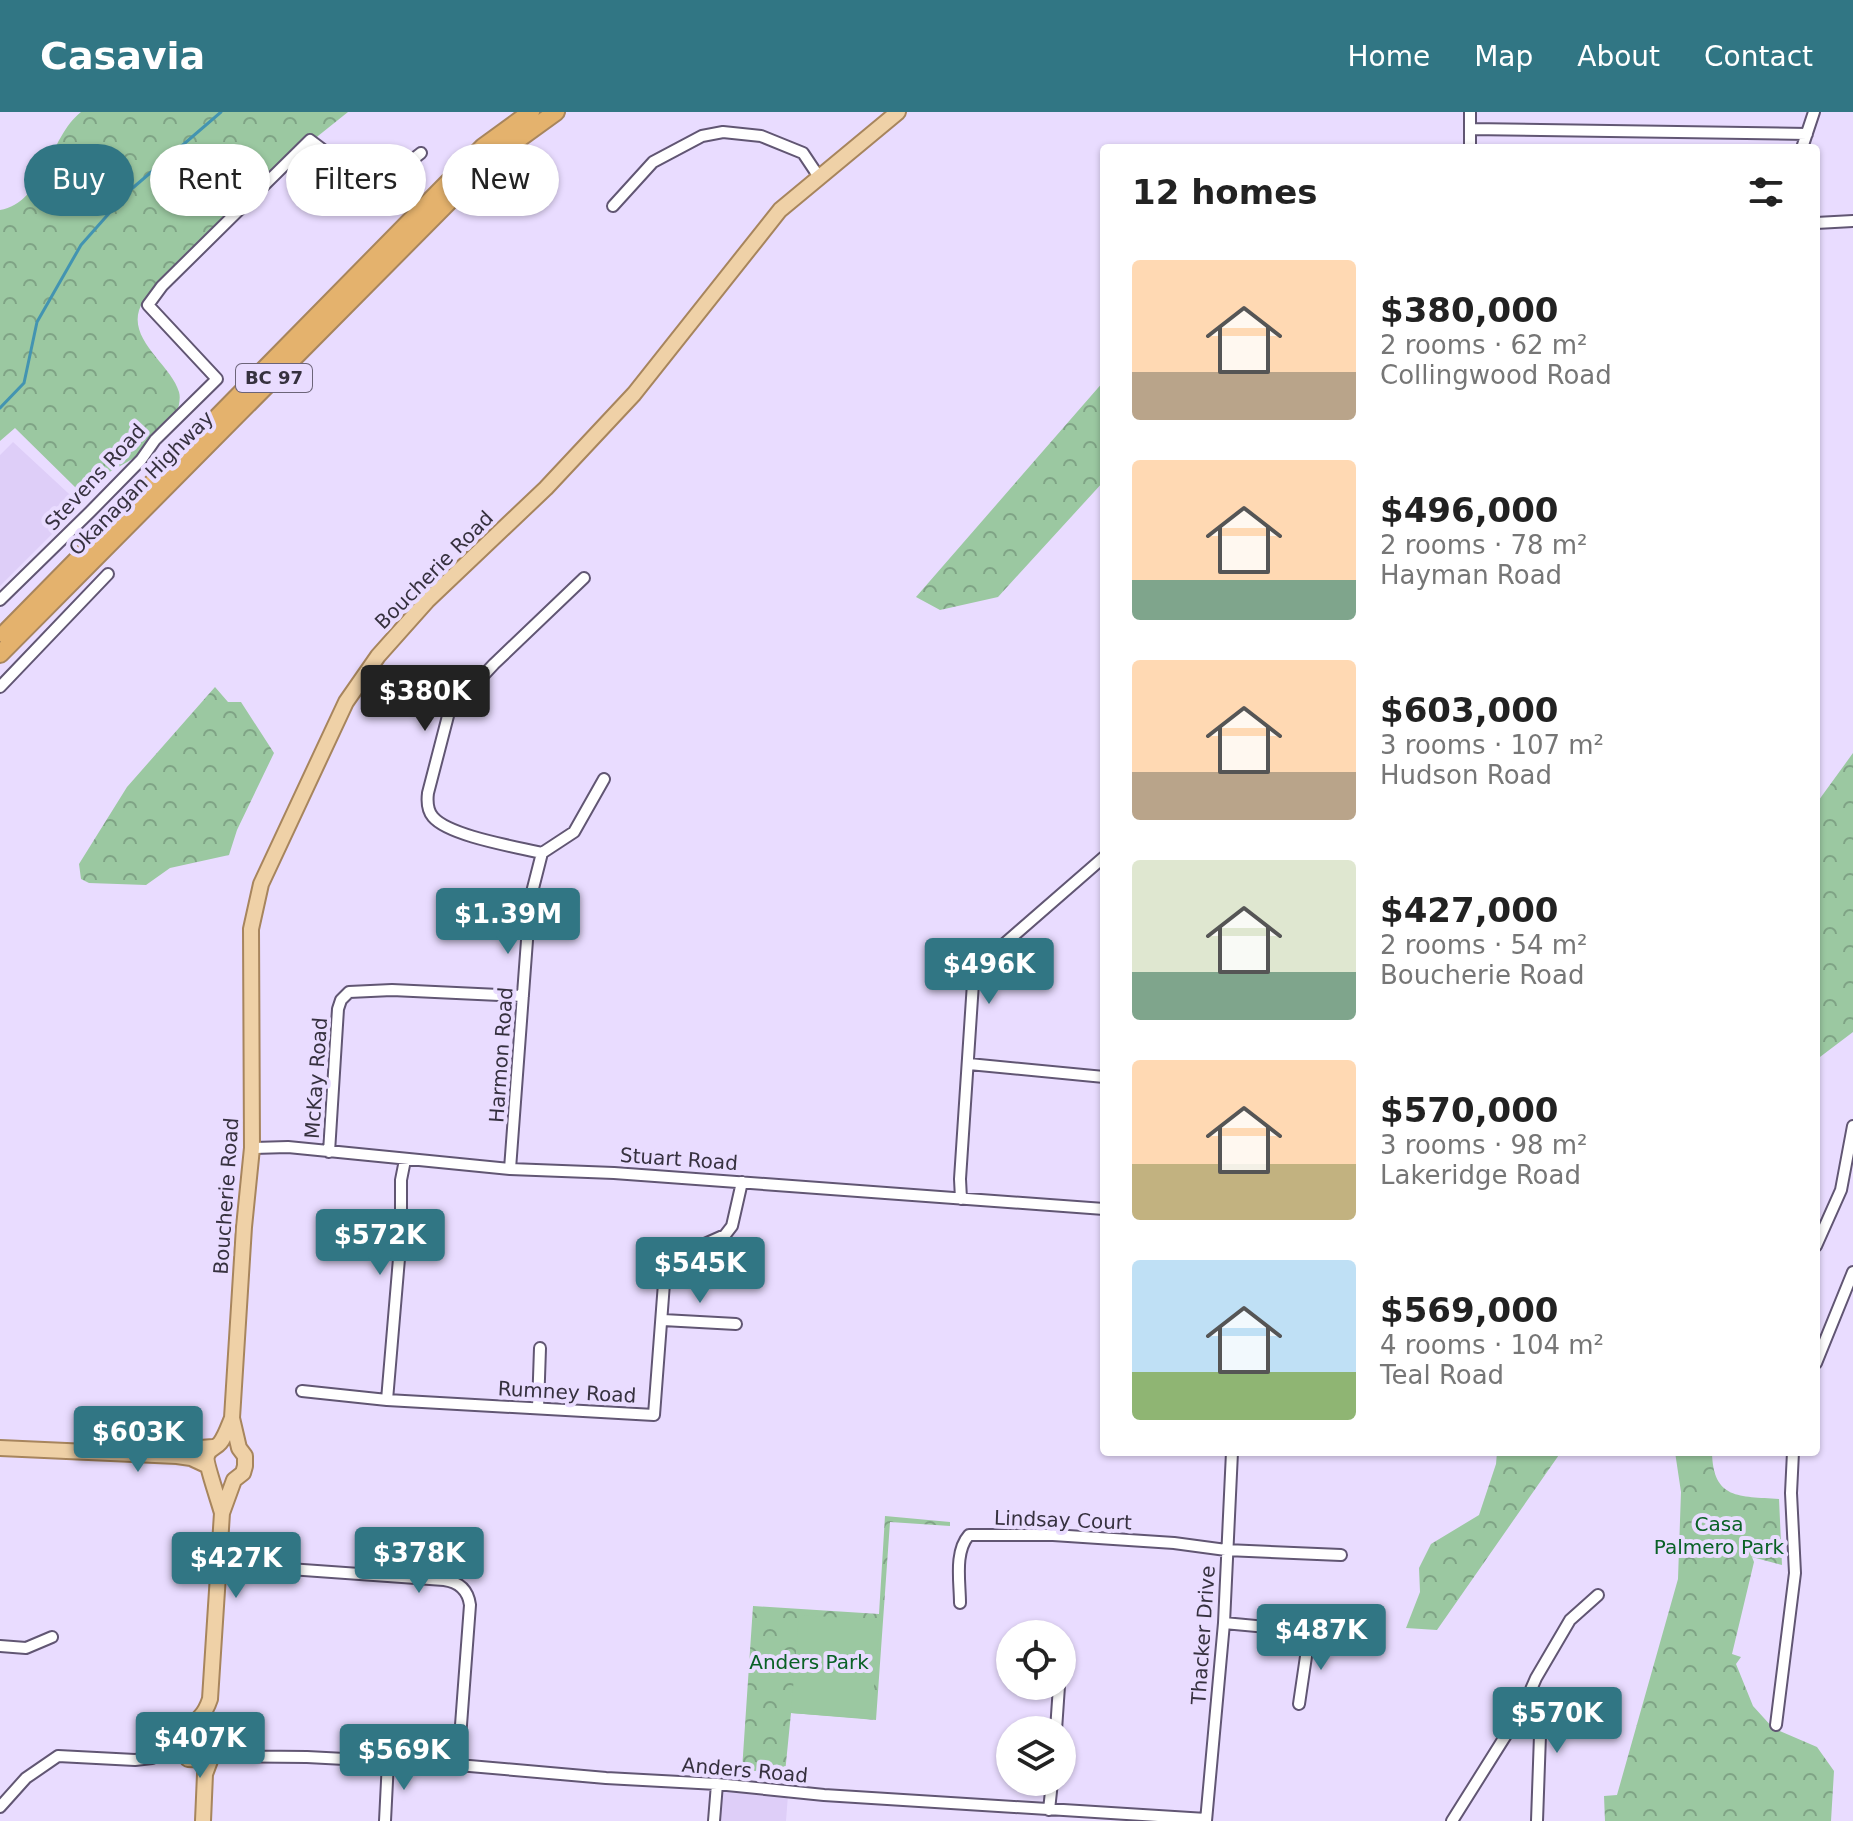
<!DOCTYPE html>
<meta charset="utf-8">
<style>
:root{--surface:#fff;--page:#f6f6f6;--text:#222;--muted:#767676;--accent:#317684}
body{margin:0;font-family:"DejaVu Sans",sans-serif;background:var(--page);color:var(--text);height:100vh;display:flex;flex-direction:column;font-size:30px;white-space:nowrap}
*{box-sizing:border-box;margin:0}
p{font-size:26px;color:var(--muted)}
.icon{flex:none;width:44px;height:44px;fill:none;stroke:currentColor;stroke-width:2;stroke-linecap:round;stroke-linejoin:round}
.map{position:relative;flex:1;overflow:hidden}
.drawer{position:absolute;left:1100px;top:32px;width:720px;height:1312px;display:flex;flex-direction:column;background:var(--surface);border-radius:8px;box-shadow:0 2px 6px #0004}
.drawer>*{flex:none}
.hud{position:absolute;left:24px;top:32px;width:760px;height:72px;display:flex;gap:16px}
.buttons{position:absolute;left:996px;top:1508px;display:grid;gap:16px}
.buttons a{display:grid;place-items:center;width:80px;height:80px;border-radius:50%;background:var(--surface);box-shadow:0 2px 6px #0004;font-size:40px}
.price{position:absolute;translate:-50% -68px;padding:0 18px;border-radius:8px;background:var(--accent);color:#fff;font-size:26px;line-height:52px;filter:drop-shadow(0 2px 4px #0008)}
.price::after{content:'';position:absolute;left:50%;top:48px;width:24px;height:18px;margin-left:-12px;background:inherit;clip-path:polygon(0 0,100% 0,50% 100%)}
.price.current{background:#222;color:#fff}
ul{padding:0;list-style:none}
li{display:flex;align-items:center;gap:24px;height:200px;padding:0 32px}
li span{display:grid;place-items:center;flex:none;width:224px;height:160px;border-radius:8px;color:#555}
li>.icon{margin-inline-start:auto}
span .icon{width:96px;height:96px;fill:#fffc;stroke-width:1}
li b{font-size:34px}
h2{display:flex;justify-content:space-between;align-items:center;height:96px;padding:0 32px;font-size:34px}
.pill{padding:0 28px;border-radius:36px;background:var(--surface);box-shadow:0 2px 6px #0004;font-size:28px;line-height:72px}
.pill.current{background:var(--accent);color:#fff}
header{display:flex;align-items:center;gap:48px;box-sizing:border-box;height:112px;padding:0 40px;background:var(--accent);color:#fff}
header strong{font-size:38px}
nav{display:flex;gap:44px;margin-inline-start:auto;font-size:28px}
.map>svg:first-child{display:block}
</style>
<header>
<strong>Casavia</strong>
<nav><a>Home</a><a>Map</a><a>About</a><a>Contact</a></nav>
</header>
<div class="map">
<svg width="1853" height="1709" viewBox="0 0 1853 1709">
<defs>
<pattern id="forest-crowns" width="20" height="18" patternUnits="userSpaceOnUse" patternTransform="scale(2)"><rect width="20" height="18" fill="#9bc8a1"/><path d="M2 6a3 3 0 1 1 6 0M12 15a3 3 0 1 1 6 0" fill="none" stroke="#7fa385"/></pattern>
</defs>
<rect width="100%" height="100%" fill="#e9dcff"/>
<path fill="#decef8" d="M13,330L81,393L0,474V343Z
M719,1675L788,1683L786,1709H717Z"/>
<path fill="url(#forest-crowns)" d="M81,0H348L318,24L168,169C161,175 149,180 144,188C120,224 171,251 179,280C182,290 175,307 170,316C157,337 100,365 77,377L15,316L0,329V98C44,91 49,25 81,0Z
M1104,269V369L998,485L940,498L916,485Z
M215,575L228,590H241L274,641L237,718L229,743L170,756L146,773L89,771L81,767L79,752L127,675Z
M1853,641V920L1816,948V692Z
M1497,1340H1561L1437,1518L1406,1516L1420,1480L1419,1456L1431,1432L1479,1403L1496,1352Z
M1675,1340H1712C1713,1388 1739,1384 1779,1387L1782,1453L1752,1445L1754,1450L1732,1542L1741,1545L1736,1552L1753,1594L1773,1616L1817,1635L1834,1659L1831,1709H1605L1604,1684L1617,1683L1678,1467L1681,1380Z
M885,1404L950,1410V1414L890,1410L876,1608L791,1601L785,1661L742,1658L753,1494L879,1502Z"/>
<path fill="#9bc8a1" d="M799,1503L880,1508L871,1607L791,1601Z"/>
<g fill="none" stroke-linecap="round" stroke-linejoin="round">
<path stroke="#4394b1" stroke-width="3" d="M0,296L24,271L37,210L81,133L128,80L221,0"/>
<defs>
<path id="minor" d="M1470,17L1807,22
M1470,36V0
M1802,36L1814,0
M613,94L653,50L702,24L723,20L761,24L803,41L819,65
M1816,111L1853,109
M0,488L90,400L141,348L155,328L217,267L148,193L162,174L310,28L375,77L421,41
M0,575L108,462
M542,741C517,735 449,724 433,705C427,698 427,689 428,681L449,600L494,552L584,466
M969,952L1104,965
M252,1036L288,1035L510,1057L614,1061L1104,1097
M329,1040L338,897L341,888L349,880L392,878L523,884
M510,1057L530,788L542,741L574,720L604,667
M961,1087L960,1067L973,871L980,853L1104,745
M1816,1134L1841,1078L1853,1014
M663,1208L736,1212
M1816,1251L1853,1160
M302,1279L387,1288L654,1303L665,1158L671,1147L725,1123L732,1114L742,1070
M387,1288L401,1123V1068L405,1048
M538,1296L540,1236
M220,1452L444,1468C459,1470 468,1478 470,1493L458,1653
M960,1491C960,1470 954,1440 969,1423H1053L1174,1431L1226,1438L1341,1443
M1224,1511L1278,1516L1309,1524L1299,1592
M0,1534L26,1536L52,1525
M1523,1596L1538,1613L1540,1623L1537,1709
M1776,1613L1795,1461L1791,1381L1793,1340
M1056,1618L1059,1574
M219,1624L234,1634L256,1639
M213,1644L307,1645L458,1653L606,1666L717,1672L824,1683L1206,1707
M0,1695L26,1666L58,1644L135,1648L152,1646L180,1634
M1049,1698L1052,1670
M385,1709L388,1649
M714,1709L717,1672
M1206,1709L1224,1511L1232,1340
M1452,1709L1523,1596L1536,1566L1570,1508L1598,1483"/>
<path id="major" d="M0,1336L177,1344L191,1346L206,1353
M175,1338L213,1335
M222,1401C219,1390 205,1350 207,1344C209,1336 216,1336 220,1331C225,1325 229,1313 232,1306
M194,1609L212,1613L219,1624L217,1640L206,1648L188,1647C178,1637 175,1621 189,1612C195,1608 195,1611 200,1605C205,1600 208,1593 210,1587L222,1401L234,1368L243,1361L245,1354V1344L239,1336L232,1306L244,1115L252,1036L251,817L261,772L346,590L378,544L427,489L546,376L634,282L780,98L898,0
M203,1709L205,1662L211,1646"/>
<path id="highway" d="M4,522L483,35L531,0
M0,542L491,47L556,0"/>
</defs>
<use href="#minor" stroke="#615673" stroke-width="14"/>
<use href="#major" stroke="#a7855d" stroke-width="18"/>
<use href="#highway" stroke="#a7855d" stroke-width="20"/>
<use href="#minor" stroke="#fff" stroke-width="10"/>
<use href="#major" stroke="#efd1a7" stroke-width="14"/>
<use href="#highway" stroke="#e4b26d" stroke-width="16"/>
</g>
<g text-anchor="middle" stroke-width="8" stroke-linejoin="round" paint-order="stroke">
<rect fill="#e9dcff" stroke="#6c6479" stroke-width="2" x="236" y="252" width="76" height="28" rx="6"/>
<g font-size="18" font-weight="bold" fill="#36313f">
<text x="274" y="272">BC 97</text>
</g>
<g font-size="20" fill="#36313f" stroke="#e9dcff">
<text transform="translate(95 365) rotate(-47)" y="7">Stevens Road</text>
<text transform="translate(141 371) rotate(-45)" y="7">Okanagan Highway</text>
<text transform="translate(434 458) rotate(-45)" y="7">Boucherie Road</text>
<text transform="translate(501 943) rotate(-86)" y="7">Harmon Road</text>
<text transform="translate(316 966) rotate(-86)" y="7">McKay Road</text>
<text transform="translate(679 1047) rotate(4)" y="7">Stuart Road</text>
<text transform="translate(226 1084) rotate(-86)" y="7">Boucherie Road</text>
<text transform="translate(567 1280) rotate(3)" y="7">Rumney Road</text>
<text transform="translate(1063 1408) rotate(2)" y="7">Lindsay Court</text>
<text transform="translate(1203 1523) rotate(-86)" y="7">Thacker Drive</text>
<text transform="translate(745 1658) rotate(5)" y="7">Anders Road</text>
</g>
<g font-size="20" fill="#096126" stroke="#e9dcff">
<text x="1719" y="1419">Casa<tspan x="1719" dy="23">Palmero Park</tspan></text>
<text x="809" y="1557">Anders Park</text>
</g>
</g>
</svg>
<div class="buttons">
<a><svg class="icon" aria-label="locate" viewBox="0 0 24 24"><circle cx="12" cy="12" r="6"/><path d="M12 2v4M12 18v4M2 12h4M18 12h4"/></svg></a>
<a><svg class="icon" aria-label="layers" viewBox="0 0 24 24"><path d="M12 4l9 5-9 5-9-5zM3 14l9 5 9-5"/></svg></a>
</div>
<b class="price current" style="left:425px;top:621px">$380K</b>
<b class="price" style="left:508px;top:844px">$1.39M</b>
<b class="price" style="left:989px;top:894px">$496K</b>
<b class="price" style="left:380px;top:1165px">$572K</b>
<b class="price" style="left:700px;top:1193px">$545K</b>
<b class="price" style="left:138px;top:1362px">$603K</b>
<b class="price" style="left:419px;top:1483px">$378K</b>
<b class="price" style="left:236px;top:1488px">$427K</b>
<b class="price" style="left:1321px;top:1560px">$487K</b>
<b class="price" style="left:1557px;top:1643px">$570K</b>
<b class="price" style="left:200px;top:1668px">$407K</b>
<b class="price" style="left:404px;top:1680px">$569K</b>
<div class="hud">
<a class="pill current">Buy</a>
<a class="pill">Rent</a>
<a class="pill">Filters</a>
<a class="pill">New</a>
</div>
<section class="drawer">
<h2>12 homes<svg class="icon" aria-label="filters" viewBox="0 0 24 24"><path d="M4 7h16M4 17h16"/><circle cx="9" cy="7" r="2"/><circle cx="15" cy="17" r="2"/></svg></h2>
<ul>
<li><span style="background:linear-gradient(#ffd9b3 70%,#b9a48a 0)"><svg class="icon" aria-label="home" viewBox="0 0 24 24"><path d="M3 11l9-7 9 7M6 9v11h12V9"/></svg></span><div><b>$380,000</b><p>2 rooms · 62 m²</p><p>Collingwood Road</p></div></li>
<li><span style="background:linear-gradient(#ffd9b3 75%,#7fa58c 0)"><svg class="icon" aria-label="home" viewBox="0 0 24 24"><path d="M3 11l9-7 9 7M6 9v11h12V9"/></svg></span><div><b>$496,000</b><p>2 rooms · 78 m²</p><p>Hayman Road</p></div></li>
<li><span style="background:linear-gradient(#ffd9b3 70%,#b9a48a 0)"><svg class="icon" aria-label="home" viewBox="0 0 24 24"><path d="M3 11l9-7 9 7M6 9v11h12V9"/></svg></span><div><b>$603,000</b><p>3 rooms · 107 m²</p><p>Hudson Road</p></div></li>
<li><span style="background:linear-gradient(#dfe7d0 70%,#7fa58c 0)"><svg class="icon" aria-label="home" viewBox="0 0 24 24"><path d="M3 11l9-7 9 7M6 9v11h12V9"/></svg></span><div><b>$427,000</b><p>2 rooms · 54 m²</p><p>Boucherie Road</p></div></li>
<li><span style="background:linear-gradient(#ffd9b3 65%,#c2b280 0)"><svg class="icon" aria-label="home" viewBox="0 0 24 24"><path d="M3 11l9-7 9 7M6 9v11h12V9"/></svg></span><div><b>$570,000</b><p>3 rooms · 98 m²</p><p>Lakeridge Road</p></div></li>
<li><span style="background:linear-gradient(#bfe0f5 70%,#8fb573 0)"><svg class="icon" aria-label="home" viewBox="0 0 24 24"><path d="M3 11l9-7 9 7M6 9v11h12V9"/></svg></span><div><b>$569,000</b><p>4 rooms · 104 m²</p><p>Teal Road</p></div></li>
</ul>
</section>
</div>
